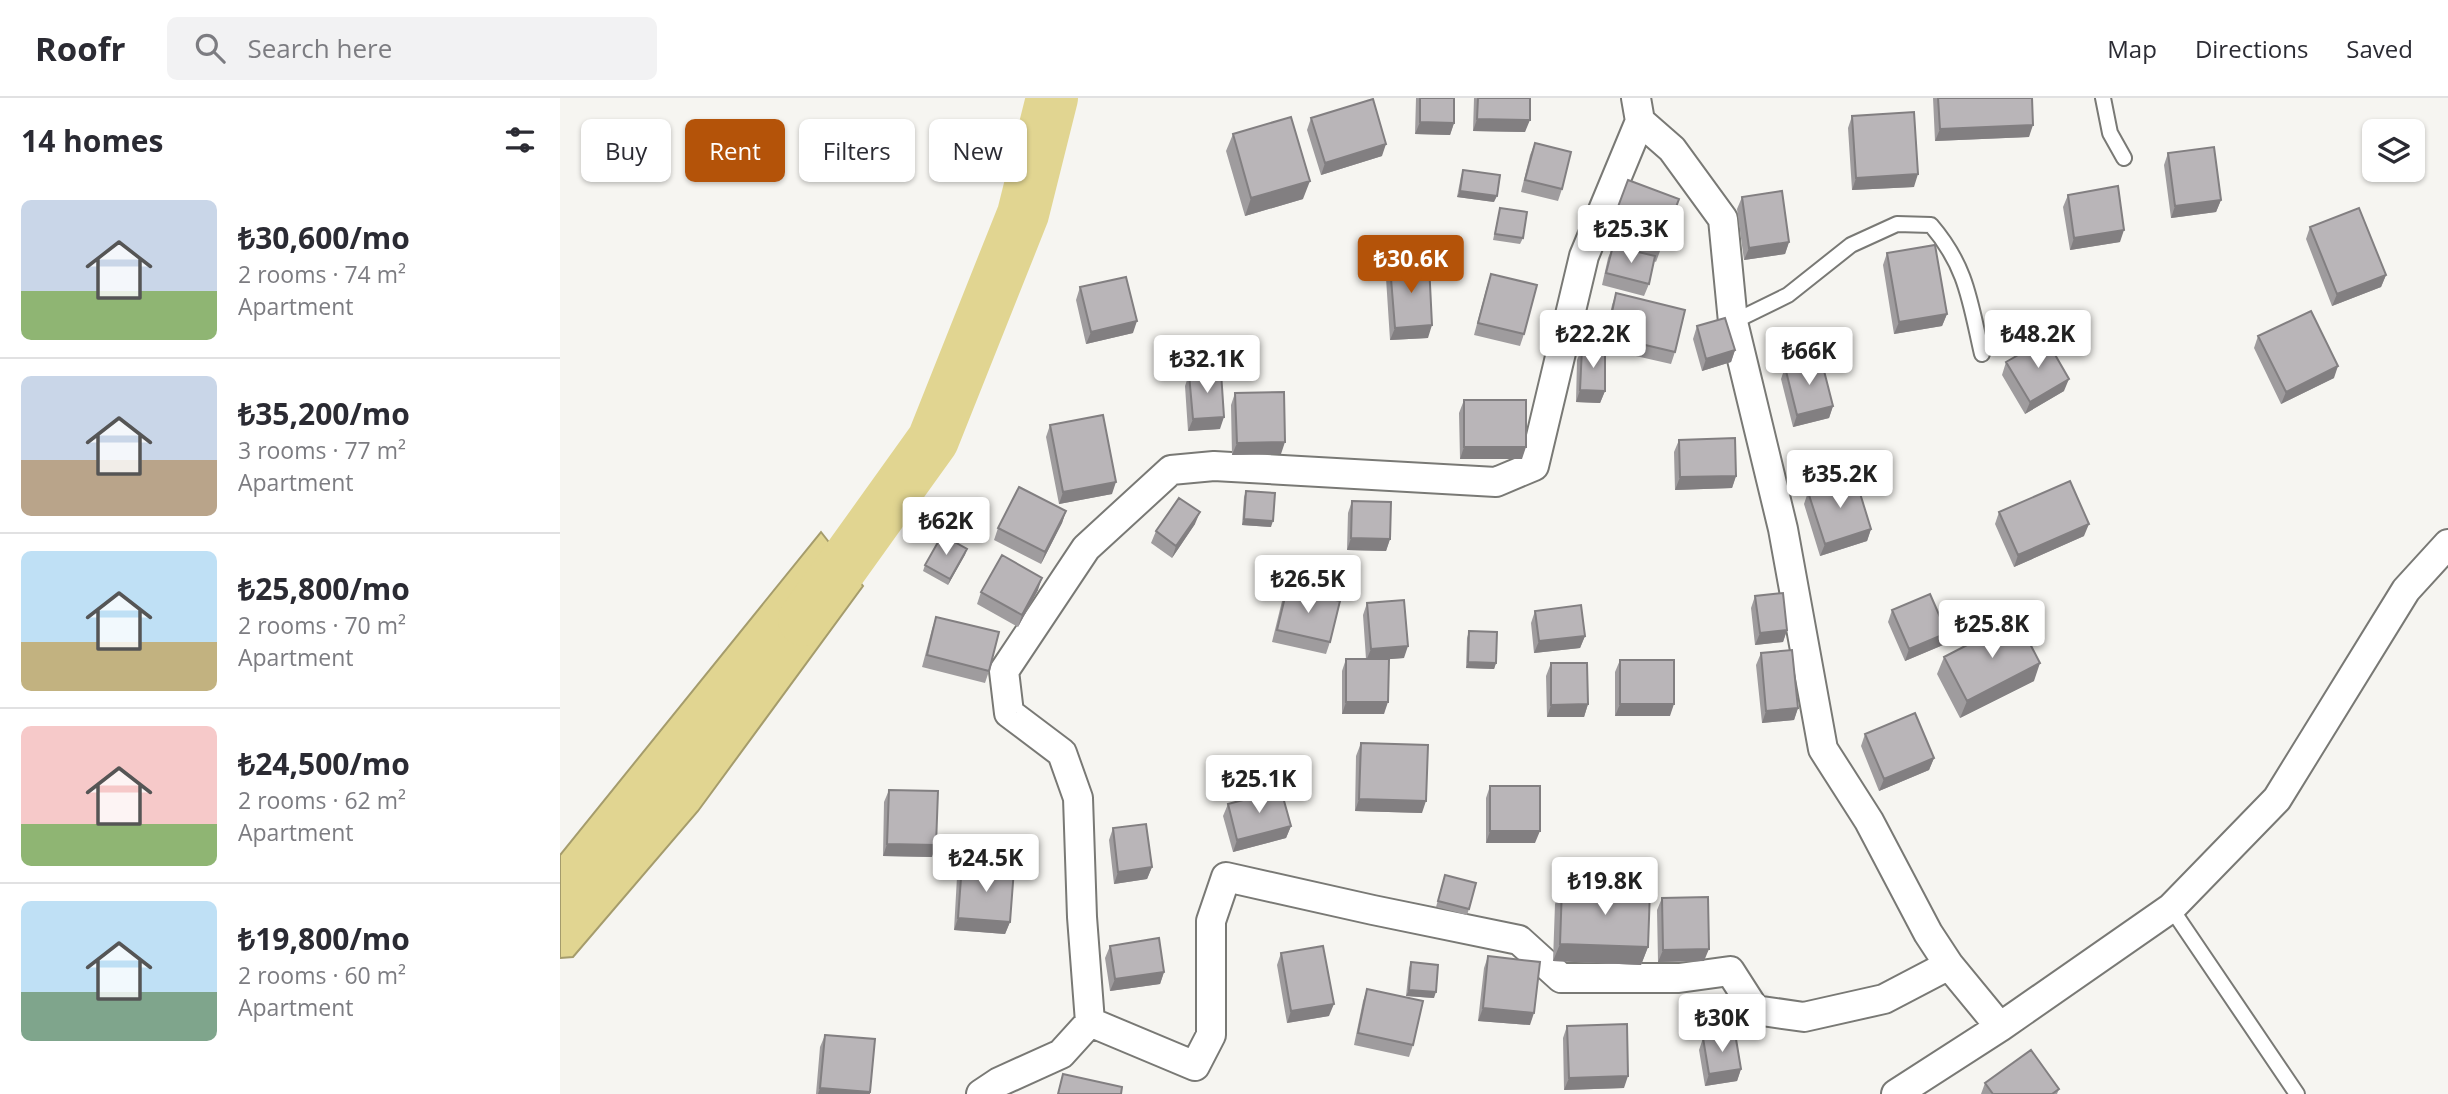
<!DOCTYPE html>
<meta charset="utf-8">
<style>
:root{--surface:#fff;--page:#f2f2f3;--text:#2b2b33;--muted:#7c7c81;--line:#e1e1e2;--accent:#b45309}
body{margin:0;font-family:"Open Sans",sans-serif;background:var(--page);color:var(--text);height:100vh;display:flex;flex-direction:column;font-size:26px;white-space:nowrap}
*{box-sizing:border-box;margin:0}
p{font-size:23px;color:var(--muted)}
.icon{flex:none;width:38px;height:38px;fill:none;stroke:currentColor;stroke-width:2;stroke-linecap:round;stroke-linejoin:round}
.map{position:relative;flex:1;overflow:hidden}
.side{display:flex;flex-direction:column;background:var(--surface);width:560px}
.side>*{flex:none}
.guide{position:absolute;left:21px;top:21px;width:665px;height:63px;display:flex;gap:14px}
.buttons{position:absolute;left:1802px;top:21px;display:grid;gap:14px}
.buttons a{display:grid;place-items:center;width:63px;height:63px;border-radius:10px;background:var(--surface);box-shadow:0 2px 5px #0004;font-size:35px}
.price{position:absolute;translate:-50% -60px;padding:0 16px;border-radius:7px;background:#fff;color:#222;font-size:23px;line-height:46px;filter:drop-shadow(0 2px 4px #0008)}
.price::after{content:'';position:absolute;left:50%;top:42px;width:21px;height:16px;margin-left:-10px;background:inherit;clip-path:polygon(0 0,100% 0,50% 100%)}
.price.on{background:var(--accent);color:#fff}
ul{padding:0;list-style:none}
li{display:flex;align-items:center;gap:21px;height:175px;padding:0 21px}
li+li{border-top:2px solid var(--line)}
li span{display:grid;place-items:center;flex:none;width:196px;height:140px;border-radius:10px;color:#555}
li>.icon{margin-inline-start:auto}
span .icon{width:84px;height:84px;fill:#fffc;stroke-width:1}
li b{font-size:30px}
h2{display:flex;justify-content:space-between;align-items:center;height:84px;padding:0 21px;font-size:30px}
.tag{padding:0 24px;border-radius:10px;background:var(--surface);box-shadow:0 2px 5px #0004;font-size:24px;line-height:63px}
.tag.on{background:var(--accent);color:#fff}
header{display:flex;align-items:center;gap:42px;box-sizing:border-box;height:98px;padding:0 35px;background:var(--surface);border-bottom:2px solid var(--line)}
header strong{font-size:33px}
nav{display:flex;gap:38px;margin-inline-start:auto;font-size:24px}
.search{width:490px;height:63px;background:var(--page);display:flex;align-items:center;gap:18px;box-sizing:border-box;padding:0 24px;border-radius:10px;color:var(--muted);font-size:26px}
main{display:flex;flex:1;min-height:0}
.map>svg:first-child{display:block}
</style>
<header>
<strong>Roofr</strong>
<div class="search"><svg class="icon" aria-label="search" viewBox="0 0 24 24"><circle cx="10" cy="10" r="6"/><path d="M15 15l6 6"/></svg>Search here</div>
<nav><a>Map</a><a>Directions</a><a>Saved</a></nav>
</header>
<main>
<section class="side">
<h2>14 homes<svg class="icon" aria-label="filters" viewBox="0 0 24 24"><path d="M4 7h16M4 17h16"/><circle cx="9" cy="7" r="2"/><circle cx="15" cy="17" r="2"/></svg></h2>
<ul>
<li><span style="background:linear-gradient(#c9d6e8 65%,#8fb573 0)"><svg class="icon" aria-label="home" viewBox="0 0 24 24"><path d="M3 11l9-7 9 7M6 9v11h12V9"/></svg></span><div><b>₺30,600/mo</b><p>2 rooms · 74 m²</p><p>Apartment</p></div></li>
<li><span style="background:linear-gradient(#c9d6e8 60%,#b9a48a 0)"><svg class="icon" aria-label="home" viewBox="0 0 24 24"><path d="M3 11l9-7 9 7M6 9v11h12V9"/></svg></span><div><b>₺35,200/mo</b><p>3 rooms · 77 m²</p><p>Apartment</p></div></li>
<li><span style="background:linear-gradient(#bfe0f5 65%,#c2b280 0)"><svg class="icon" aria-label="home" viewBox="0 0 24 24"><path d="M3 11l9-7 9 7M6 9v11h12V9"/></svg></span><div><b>₺25,800/mo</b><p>2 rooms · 70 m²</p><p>Apartment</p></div></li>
<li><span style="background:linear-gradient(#f6c9c9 70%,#8fb573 0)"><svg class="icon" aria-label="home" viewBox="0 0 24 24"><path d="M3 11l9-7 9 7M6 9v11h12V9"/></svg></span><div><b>₺24,500/mo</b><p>2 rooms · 62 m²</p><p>Apartment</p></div></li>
<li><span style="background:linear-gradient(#bfe0f5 65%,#7fa58c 0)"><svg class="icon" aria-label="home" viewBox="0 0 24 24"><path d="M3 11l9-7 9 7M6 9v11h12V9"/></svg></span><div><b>₺19,800/mo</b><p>2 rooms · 60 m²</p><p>Apartment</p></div></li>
</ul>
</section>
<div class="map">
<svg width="1888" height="996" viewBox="0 0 1888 996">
<rect width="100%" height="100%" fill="#f6f5f1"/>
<path fill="#e1d591" stroke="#a59c6c" stroke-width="2" d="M261,434L303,488L138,713L13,859L0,860V757Z"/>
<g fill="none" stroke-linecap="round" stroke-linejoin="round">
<path stroke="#e1d591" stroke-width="52" d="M244,522L373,342L463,116L492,0"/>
<defs>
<path id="lane" d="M1543,0L1550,35L1564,60
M1173,224L1228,197L1291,147L1337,126L1371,127C1407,169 1410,204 1422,256
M1611,810L1737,996"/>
<path id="street" d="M1080,23L1112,51L1163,121L1173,224L1223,431L1263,651L1309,723L1368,835L1389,867L1440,929
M530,924L635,968L651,937V823L666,779L813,812L959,842L1001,880H1119L1170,873L1195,912L1244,919L1324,901L1389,867
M421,996L439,984L501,956L530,924L522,819L518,700L502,655L449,615L444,573L526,450L611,372L654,368L936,384L974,368L1024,158L1080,23L1076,0
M1336,996L1440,929L1611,810L1717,701L1846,492L1888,446"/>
</defs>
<use href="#lane" stroke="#797975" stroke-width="18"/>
<use href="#street" stroke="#797975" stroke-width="32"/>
<use href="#lane" stroke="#fff" stroke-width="14"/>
<use href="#street" stroke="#fff" stroke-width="28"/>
</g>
<path fill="#9f9c9e" d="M856,0H894V25L890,37L855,36Z
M914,0H970L965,34L913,33Z
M1373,0H1472L1469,39L1375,43Z
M1292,18L1354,89L1292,92L1288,30Z
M751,20L822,58L761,77L747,32Z
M673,36L743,101L685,118L666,53Z
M975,45L1002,91L998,103L961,94L970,57Z
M1608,55L1661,102L1656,114L1611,120L1604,67Z
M903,72L934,104L897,99L901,78Z
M1068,82L1119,101L1096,164L1094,163L1089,186L1084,198L1042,187L1048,160L1053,148L1055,149L1045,145Z
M1508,97L1560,144L1510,152L1503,109Z
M1182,99L1229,144L1225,156L1184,162L1177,111Z
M940,110L963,140L960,146L933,142Z
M1750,129L1826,177L1821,189L1772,208L1746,141Z
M1327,155L1387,216L1382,228L1334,236L1323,167Z
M830,168L868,240L830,242L826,180Z
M931,176L964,236L960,248L914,237L927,188Z
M520,189L573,235L526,246L516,202Z
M1056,195L1115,254L1111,266L1045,251V293L1040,305L1016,304L1017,262L1022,250H1042L1052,207Z
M1137,228L1175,252L1171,264L1142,273L1133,241Z
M1698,238L1774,280L1721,306L1694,250Z
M1446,264L1504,293L1465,316L1442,277Z
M1225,269L1273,308L1269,320L1233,329L1221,281Z
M629,276L660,331L628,333L625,288Z
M675,295L721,356L672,357L671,307Z
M904,302L962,361H900L899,315Z
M490,327L552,396L499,406L486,339Z
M1119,342L1176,378L1172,390L1115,392L1114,354Z
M686,393L711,429L682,427L684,399Z
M1248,394L1311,431L1307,443L1260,458L1244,406Z
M792,403L830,441L826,453L787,452L788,415Z
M506,413L502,425L481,466L434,442L438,430Z
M1439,414L1524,438L1454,469L1435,426Z
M635,426L612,460L591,445L596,433Z
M407,451L388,487L363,473L365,467Z
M727,491L770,544L766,556L712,544L722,503Z
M478,492L458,529L417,506L421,494Z
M1195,498L1227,532L1223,544L1195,547L1191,510Z
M807,505L844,560L829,561L824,616H782V573L786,561H806L803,517Z
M1332,512L1387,535L1383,547L1345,563L1328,524Z
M975,513L1025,538L1020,550L974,555L971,525Z
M376,519L429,573L425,585L362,569L372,531Z
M909,533L936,565L934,571L906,570L907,540Z
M1201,555L1238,610L1234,622L1202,625L1196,567Z
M1384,559L1474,583L1400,620L1377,576Z
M1060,562L1110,618H1055V574Z
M991,565L1028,606L1024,619H987L986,578Z
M1305,636L1374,660L1369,672L1319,693L1301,648Z
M801,645L862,715L795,713L796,658Z
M930,688L975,745H926V700Z
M329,692L372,759L323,758L324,704Z
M668,706L731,728L726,740L673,754L663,718Z
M553,730L592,769L587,781L554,786L549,742Z
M402,767L450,824L445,836L394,832L397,779Z
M885,777L909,811L907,817L876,809Z
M1002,789L1088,849L1081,867L993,863L995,806Z
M1102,800L1144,863L1098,864L1097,812Z
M550,848L604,874L600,886L550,893L545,860Z
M721,855L769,918L727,925L717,867Z
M928,858L970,927L918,923L924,870Z
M851,864L874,900L846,898L849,870Z
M807,891L853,947L849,959L794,947L803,903Z
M1007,928L1064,990L1004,992L1003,940Z
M265,937L310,994V996H256L260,949Z
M1143,940L1181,971L1177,983L1145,988L1139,952Z
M1425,985L1499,991L1497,996H1421Z"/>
<path fill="#827f81" d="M917,21L970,22L965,34L913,33Z
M860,24L894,25L890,37L855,36Z
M1473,27L1469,39L1375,43L1380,31Z
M826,46L822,58L761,77L765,65Z
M1358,76L1354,89L1292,92L1296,80Z
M750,83L743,101L685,118L691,100Z
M900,93L937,98L934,104L897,99Z
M1661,102L1656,114L1611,120L1615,108Z
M1564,132L1560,144L1510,152L1514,140Z
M1229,144L1225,156L1184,162L1189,150Z
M1826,177L1821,189L1772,208L1777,196Z
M1387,216L1382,228L1334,236L1339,224Z
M577,223L573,235L526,246L531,234Z
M872,227L868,240L830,242L835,230Z
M1175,252L1171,264L1142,273L1146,261Z
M1778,268L1774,280L1721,306L1726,294Z
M1509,281L1504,293L1465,316L1470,304Z
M1020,292L1045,293L1040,305L1016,304Z
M1273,308L1269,320L1233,329L1237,317Z
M664,319L660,331L628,333L633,321Z
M725,344L721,356L672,357L677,345Z
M904,349H966L962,361H900Z
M1176,378L1172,390L1115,392L1120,379Z
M556,384L552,396L499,406L503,394Z
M506,413L502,425L481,466L485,454Z
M640,414L635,426L612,460L616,448Z
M684,421L713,423L711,429L682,427Z
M1529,426L1524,438L1454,469L1458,457Z
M1311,431L1307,443L1260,458L1265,446Z
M791,440L830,441L826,453L787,452Z
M407,451L405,457L388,487L390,481Z
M482,480L478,492L458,529L462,517Z
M1227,532L1223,544L1195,547L1200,535Z
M1387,535L1383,547L1345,563L1349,551Z
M1025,538L1020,550L974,555L979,543Z
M848,548L844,560L806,563L811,551Z
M908,564L936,565L934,571L906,570Z
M1480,565L1474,583L1400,620L1407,603Z
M786,604H828L824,616H782Z
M1028,606L1024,619H987L991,607Z
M1060,606H1114L1110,618H1055Z
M1238,610L1234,622L1202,625L1206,613Z
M1374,660L1369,672L1319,693L1324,681Z
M799,701L866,703L862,715L795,713Z
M731,728L726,740L673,754L677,742Z
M930,733H980L975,745H926Z
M327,746L376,747L372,759L323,758Z
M592,769L587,781L554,786L558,774Z
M398,820L450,824L445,836L394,832Z
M1000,846L1088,849L1081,867L993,863Z
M1149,851L1144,863L1098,864L1103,852Z
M604,874L600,886L550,893L555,881Z
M849,892L876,894L874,900L846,898Z
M774,906L769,918L727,925L731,913Z
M923,910L974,915L970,927L918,923Z
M1181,971L1177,983L1145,988L1149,976Z
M1068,978L1064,990L1004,992L1009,980Z
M260,990L310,994V996H258Z"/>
<path fill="#b9b5b8" stroke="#827f81" stroke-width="2" d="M860,0H894V25L860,24Z
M918,0H970V22L917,21Z
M1378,0H1472L1473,27L1380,31Z
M813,1L826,46L765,65L751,20Z
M1354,14L1358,76L1296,80L1292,18Z
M731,19L750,83L691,100L673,36Z
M975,45L1011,54L1002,91L965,82Z
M1654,49L1661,102L1615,108L1608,55Z
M903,72L940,77L937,98L900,93Z
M1068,82L1119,101L1100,151L1049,133Z
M1558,88L1564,132L1514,140L1508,97Z
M1222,93L1229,144L1189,150L1182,99Z
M940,110L967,114L963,140L935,136Z
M1799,110L1826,177L1777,196L1750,129Z
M1375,147L1387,216L1339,224L1327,155Z
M1053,148L1095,158L1089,186L1046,175Z
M869,166L872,227L835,230L830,168Z
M931,176L977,187L964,236L918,225Z
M566,179L577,223L531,234L520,189Z
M1056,195L1125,212L1115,254L1047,238Z
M1751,213L1778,268L1726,294L1698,238Z
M1165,220L1175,252L1146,261L1137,228Z
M1486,241L1509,281L1470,304L1446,264Z
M1022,250H1045V293L1020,292Z
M1261,261L1273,308L1237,317L1225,269Z
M661,274L664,319L633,321L629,276Z
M724,294L725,344L677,345L675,295Z
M904,302H966V349H904Z
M543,317L556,384L503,394L490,327Z
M1175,340L1176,378L1120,379L1119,342Z
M1295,379L1311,431L1265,446L1248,394Z
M1510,383L1529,426L1458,457L1439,414Z
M459,389L506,413L485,454L438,430Z
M686,393L715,395L713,423L684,421Z
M619,400L640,414L616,448L596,433Z
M792,403L831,404L830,441L791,440Z
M382,437L407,451L390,481L365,467Z
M442,457L482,480L462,517L421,494Z
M727,491L780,503L770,544L717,532Z
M1223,495L1227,532L1200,535L1195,498Z
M1370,496L1387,535L1349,551L1332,512Z
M844,502L848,548L811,551L807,505Z
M1021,507L1025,538L979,543L975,513Z
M376,519L439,534L429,573L367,557Z
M1457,521L1480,565L1407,603L1384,559Z
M909,533L937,534L936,565L908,564Z
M1232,552L1238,610L1206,613L1201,555Z
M786,561H829L828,604H786Z
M1060,562H1114V606H1060Z
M991,565H1027L1028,606L991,607Z
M1355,615L1374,660L1324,681L1305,636Z
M801,645L868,647L866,703L799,701Z
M930,688H980V733H930Z
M329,692L378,693L376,747L327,746Z
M721,692L731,728L677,742L668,706Z
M586,726L592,769L558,774L553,730Z
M402,767L454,771L450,824L398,820Z
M885,777L916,785L909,811L878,803Z
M1002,789L1090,792L1088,849L1000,846Z
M1148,799L1149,851L1103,852L1102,800Z
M599,840L604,874L555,881L550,848Z
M763,848L774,906L731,913L721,855Z
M928,858L980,864L974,915L923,910Z
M851,864L878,867L876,894L849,892Z
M807,891L863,903L853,947L798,935Z
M1067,926L1068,978L1009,980L1007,928Z
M1175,935L1181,971L1149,976L1143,940Z
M265,937L315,941L310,994L260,990Z
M1471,952L1499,991L1492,996H1433L1425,985Z
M503,976L562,989L561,996H498Z"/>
</svg>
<div class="buttons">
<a><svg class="icon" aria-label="layers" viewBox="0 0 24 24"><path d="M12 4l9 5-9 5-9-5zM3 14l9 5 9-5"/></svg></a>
</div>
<b class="price" style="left:1071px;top:167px">₺25.3K</b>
<b class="price on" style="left:851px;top:197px">₺30.6K</b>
<b class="price" style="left:1033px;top:272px">₺22.2K</b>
<b class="price" style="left:1478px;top:272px">₺48.2K</b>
<b class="price" style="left:1249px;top:289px">₺66K</b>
<b class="price" style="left:647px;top:297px">₺32.1K</b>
<b class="price" style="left:1280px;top:412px">₺35.2K</b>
<b class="price" style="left:386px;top:459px">₺62K</b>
<b class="price" style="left:748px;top:517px">₺26.5K</b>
<b class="price" style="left:1432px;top:562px">₺25.8K</b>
<b class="price" style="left:699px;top:717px">₺25.1K</b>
<b class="price" style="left:426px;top:796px">₺24.5K</b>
<b class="price" style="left:1045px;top:819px">₺19.8K</b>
<b class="price" style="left:1162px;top:956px">₺30K</b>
<div class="guide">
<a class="tag">Buy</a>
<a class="tag on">Rent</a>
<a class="tag">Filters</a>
<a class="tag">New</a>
</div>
</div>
</main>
